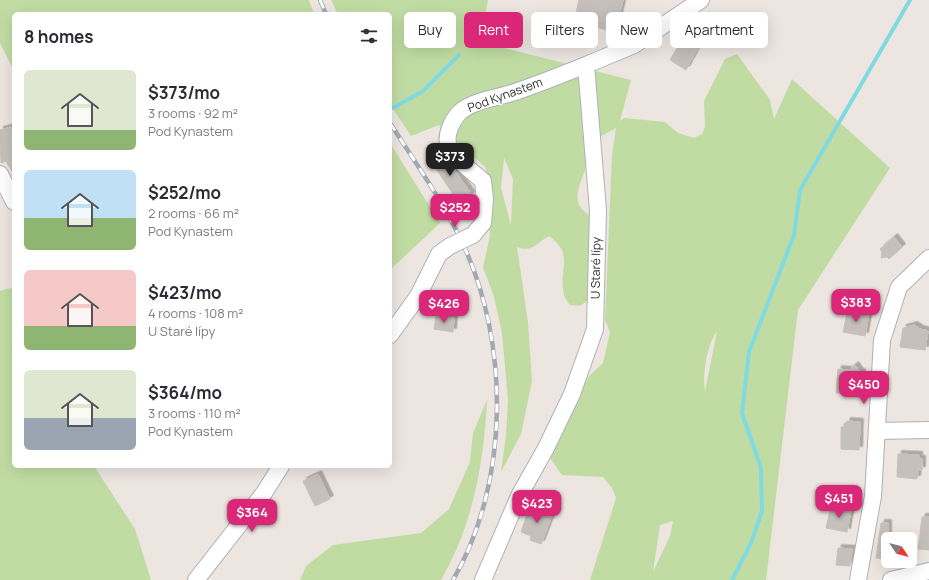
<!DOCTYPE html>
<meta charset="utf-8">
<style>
:root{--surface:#fff;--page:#f7f7f7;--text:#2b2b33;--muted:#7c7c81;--accent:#db2777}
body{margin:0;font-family:Manrope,sans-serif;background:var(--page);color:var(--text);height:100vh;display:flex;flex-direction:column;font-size:15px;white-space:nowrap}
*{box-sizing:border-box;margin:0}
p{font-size:13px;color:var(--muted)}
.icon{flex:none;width:22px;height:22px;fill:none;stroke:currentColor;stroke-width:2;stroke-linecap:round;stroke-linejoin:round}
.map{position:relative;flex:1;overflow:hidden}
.side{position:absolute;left:12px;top:12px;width:380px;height:456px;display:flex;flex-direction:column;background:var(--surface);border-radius:6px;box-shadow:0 4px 16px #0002}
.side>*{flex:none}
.hud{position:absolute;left:404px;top:12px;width:380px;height:36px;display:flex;gap:8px}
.needle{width:26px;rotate:125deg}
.fabs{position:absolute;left:881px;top:532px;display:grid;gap:8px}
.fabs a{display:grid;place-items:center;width:36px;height:36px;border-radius:6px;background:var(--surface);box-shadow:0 4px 16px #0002;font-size:20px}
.price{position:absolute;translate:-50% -34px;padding:0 9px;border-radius:8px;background:var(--accent);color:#fff;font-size:13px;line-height:26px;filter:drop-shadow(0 1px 2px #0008)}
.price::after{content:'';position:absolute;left:50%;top:24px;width:12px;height:9px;margin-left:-6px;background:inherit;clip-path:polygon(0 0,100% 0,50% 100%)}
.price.current{background:#222;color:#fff}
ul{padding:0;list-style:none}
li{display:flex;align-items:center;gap:12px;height:100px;padding:0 12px}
li span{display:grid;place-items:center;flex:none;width:112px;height:80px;border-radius:6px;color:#555}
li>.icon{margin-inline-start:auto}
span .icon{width:48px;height:48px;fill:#fffc;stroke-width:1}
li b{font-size:17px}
h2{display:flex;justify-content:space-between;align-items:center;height:48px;padding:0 12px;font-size:17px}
.chip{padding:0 14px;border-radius:6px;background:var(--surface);box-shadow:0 4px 16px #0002;font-size:14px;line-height:36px}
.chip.current{background:var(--accent);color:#fff}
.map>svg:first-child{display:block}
</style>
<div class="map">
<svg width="929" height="580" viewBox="0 0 929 580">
<defs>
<filter id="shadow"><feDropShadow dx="3.5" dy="-3.5" stdDeviation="0" flood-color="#0004"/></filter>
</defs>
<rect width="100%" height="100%" fill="#ece5e0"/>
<path fill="#c1dca3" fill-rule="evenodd" d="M0,0H309L314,14H14V71L0,43Z
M331,0H488L480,42L631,80L620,121L624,118L665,122L678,133L694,138L702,134L705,127L704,101L725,59L737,54L770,100L774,119L792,79L890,168L798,310L766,580H590L616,498L612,488L603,477L562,475L550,458L570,411L589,376L603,363L610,332L605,320L612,155L616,128L583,146L588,151C587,157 587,164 585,170C579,187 570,203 589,215L593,239L591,298L580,306L570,305C568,302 564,298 564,294C558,269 575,255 549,236C536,243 533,253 517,247L528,322L532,381L521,434L501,472L506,435L508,400L502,333L494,297L483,267L490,236L486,168L439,125L411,136L390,104V14H338ZM504,158L513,179L511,225L501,188ZM717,332L705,391C702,377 707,343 717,332ZM673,521L670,536L653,572L660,525Z
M390,143L440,223L390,270Z
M14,287V466H94L135,529L151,580H0V291Z
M487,400C484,462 473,525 441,580H300L306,566L333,545L421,533L449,509L470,462L473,433Z"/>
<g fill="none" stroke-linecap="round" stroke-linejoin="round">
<path stroke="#80dae2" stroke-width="4" d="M393,108L423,91L459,55
M732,580L751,543L762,511L761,468L742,413L749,352L794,235L800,190L910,0"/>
</g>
<path fill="#c5c0bb" stroke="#c7c0ba" filter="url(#shadow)" d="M579,0H623L615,32L574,22Z
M689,27L704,36L686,70L670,60Z
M11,127L14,132V175L6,161L1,163L0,141V130Z
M441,151L472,195L459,203L429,158Z
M894,237L902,247L889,259L887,257L881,258L882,252L880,249Z
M848,309L869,313L865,336L843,332Z
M436,316L454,318L453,332L434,329Z
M914,325L920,329L928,331L925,350L900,347L903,328Z
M855,365L860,372H862L861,392H857L856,394L836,393L838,369L849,370Z
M847,421L860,422L859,450L841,449V427H846Z
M898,454L919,455V459H922V470H918L917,479L897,477Z
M318,474L330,499L315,506L303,481Z
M530,506L553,513L541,544L530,540L531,536L521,532Z
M831,506L851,510L847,532L826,528Z
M922,517H929V550L918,549Z
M881,523H888V559L876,558Z
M838,548L852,549L850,566L836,565Z"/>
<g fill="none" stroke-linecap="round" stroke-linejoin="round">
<defs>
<path id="minor" d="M0,174L14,202
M473,235L483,223L485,199L483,181C472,171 455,159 449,146C444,136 453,119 460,112C474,100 497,98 515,92C539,84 563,74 586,65
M390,335L418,296L439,254L450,246
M877,431L929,430
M196,580L264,493L281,466
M483,580L519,496L546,448L572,394L595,329L598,210L586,65L634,45L701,0
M858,580L873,496L882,340L899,287L929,258
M891,580L929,571"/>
</defs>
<use href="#minor" stroke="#adb1b7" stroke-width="18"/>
<use href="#minor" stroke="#fff" stroke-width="16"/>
<defs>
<path id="rail" d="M320,0L326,14
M390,123C415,162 442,200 462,242C510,343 510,482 453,580"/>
</defs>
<use href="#rail" stroke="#a3a9b4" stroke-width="4.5"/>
<use href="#rail" stroke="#fff" stroke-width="3" stroke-dasharray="9" stroke-linecap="butt"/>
<defs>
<path id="minor-bridge" d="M450,246L473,235"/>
</defs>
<use href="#minor-bridge" stroke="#adb1b7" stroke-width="18" stroke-linecap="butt"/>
<use href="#minor-bridge" stroke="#fff" stroke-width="16"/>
</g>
<g text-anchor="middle" stroke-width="3" stroke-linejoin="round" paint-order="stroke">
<g font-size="12" fill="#2c2c2c" stroke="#fff">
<text transform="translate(505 95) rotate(-20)" y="4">Pod Kynastem</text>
<text transform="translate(596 268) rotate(-89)" y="4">U Staré lípy</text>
</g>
</g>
</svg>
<div class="fabs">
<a><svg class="needle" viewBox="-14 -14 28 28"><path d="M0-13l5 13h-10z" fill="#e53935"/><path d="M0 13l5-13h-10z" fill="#7c7c81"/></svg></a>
</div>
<b class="price current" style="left:450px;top:177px">$373</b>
<b class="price" style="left:455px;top:228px">$252</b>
<b class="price" style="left:856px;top:323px">$383</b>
<b class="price" style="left:444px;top:324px">$426</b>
<b class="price" style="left:864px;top:405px">$450</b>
<b class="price" style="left:839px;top:519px">$451</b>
<b class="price" style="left:537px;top:524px">$423</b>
<b class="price" style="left:252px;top:533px">$364</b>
<div class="hud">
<a class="chip">Buy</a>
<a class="chip current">Rent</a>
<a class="chip">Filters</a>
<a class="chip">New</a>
<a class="chip">Apartment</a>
</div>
<section class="side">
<h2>8 homes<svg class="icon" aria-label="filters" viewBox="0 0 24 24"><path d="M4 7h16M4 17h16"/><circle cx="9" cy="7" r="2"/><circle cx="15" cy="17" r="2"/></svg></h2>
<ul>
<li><span style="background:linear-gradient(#dfe7d0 75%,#8fb573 0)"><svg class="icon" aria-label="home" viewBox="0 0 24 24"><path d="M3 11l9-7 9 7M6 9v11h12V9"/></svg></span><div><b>$373/mo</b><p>3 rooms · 92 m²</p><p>Pod Kynastem</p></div></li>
<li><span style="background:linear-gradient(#bfe0f5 60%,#8fb573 0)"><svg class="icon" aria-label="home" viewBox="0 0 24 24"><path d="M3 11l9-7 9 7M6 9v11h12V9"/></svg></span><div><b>$252/mo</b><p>2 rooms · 66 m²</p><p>Pod Kynastem</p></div></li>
<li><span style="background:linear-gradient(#f6c9c9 70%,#8fb573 0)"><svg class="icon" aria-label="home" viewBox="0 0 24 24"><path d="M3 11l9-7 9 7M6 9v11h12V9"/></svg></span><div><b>$423/mo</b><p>4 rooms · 108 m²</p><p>U Staré lípy</p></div></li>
<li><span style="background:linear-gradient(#dfe7d0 60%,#9aa5b1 0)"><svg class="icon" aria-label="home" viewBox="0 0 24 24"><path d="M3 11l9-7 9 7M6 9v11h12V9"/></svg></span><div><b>$364/mo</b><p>3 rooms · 110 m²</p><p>Pod Kynastem</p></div></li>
</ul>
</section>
</div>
